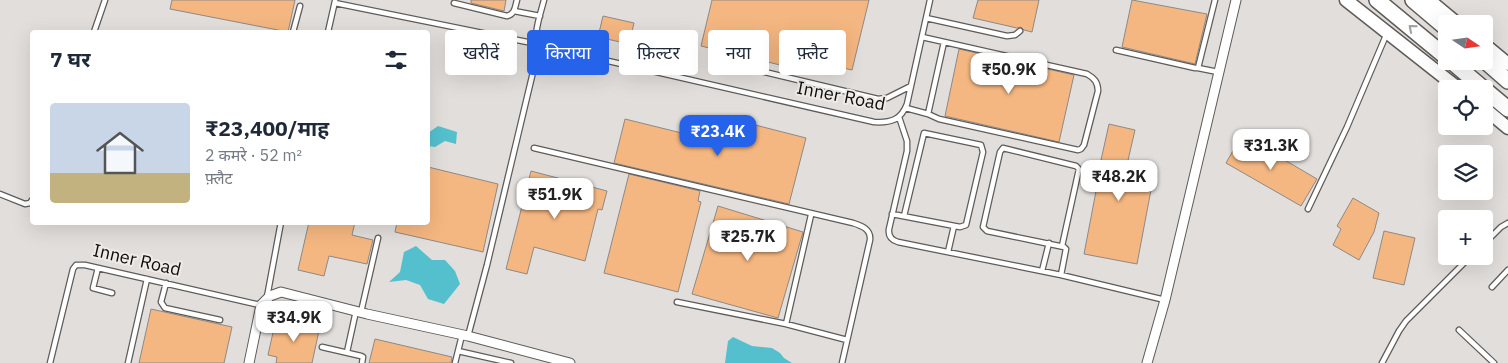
<!DOCTYPE html>
<html lang="hi">
<meta charset="utf-8">
<style>
:root{--surface:#fff;--page:#f2f2f3;--text:#1f2937;--muted:#747a83;--line:#e0e1e3;--accent:#2563eb}
body{margin:0;font-family:"IBM Plex Sans","Noto Sans Devanagari",sans-serif;background:var(--page);color:var(--text);height:100vh;display:flex;flex-direction:column;font-size:19px;white-space:nowrap}
*{box-sizing:border-box;margin:0}
p{font-size:16px;color:var(--muted)}
.icon{flex:none;width:28px;height:28px;fill:none;stroke:currentColor;stroke-width:2;stroke-linecap:round;stroke-linejoin:round}
.map{position:relative;flex:1;overflow:hidden}
.sheet{position:absolute;left:30px;top:30px;width:400px;height:195px;display:flex;flex-direction:column;background:var(--surface);border-radius:5px;box-shadow:0 5px 20px #0002}
.sheet>*{flex:none}
.guide{position:absolute;left:445px;top:30px;width:475px;height:45px;display:flex;gap:10px}
.needle{width:32px;rotate:103deg}
.controls{position:absolute;left:1438px;top:15px;display:grid;gap:10px}
.controls a{display:grid;place-items:center;width:55px;height:55px;border-radius:5px;background:var(--surface);box-shadow:0 5px 20px #0002;font-size:25px}
.price{position:absolute;translate:-50% -42px;padding:0 11px;border-radius:10px;background:#fff;color:#222;font-size:16px;line-height:32px;filter:drop-shadow(0 1px 2px #0008)}
.price::after{content:'';position:absolute;left:50%;top:30px;width:15px;height:11px;margin-left:-8px;background:inherit;clip-path:polygon(0 0,100% 0,50% 100%)}
.price.active{background:var(--accent);color:#fff}
ul{padding:0;list-style:none}
li{display:flex;align-items:center;gap:15px;height:125px;padding:0 20px}
li+li{border-top:1px solid var(--line)}
li span{display:grid;place-items:center;flex:none;width:140px;height:100px;border-radius:5px;color:#555}
li>.icon{margin-inline-start:auto}
span .icon{width:60px;height:60px;fill:#fffc;stroke-width:1}
li b{font-size:21px}
h2{display:flex;justify-content:space-between;align-items:center;height:60px;padding:0 20px;font-size:21px}
.tag{padding:0 18px;border-radius:5px;background:var(--surface);box-shadow:0 5px 20px #0002;font-size:18px;line-height:45px}
.tag.active{background:var(--accent);color:#fff}
.map>svg:first-child{display:block}
</style>
<div class="map">
<svg width="1508" height="363" viewBox="0 0 1508 363">
<rect width="100%" height="100%" fill="#e2dedb"/>
<path fill="#54c0ce" d="M438,126L457,132L456,144L445,141L435,147L428,146V133Z
M416,246L432,260H445L455,271L460,284L444,304L428,299L420,285L406,280L389,282L400,272L404,252Z
M733,337L752,346L772,348L780,353L784,358L792,363H725L728,341Z"/>
<path fill="#f5b781" stroke="#8d8986" d="M172,0H295L288,32L170,9Z
M471,0H506L504,11L471,3Z
M712,0H869L852,70L804,59L801,70L701,46Z
M978,0H1039L1032,32L1024,30L1021,27L1017,28L973,18Z
M1132,0L1207,14L1195,64L1122,47Z
M603,16L634,23L629,44L598,37Z
M959,49L1074,75L1059,142L945,116Z
M724,117L806,138L789,204L614,163L625,119L718,142Z
M1109,124L1135,130L1126,169L1154,174L1137,264L1084,254L1102,160H1101Z
M1242,135L1317,179L1301,206L1226,163Z
M428,167L498,184L483,252L395,232L397,222H428Z
M531,171L607,191L602,210L598,209L585,261L534,247L527,274L506,269Z
M629,174L700,191L698,201L701,202L678,292L604,273Z
M1353,198L1379,213L1374,232L1359,260L1333,245L1341,229L1337,226Z
M718,206L803,232L778,318L692,294Z
M309,222H355L352,235L373,240L367,264L329,256L324,276L298,270Z
M1384,231L1415,238L1404,285L1373,278Z
M151,309L232,327L224,363H139Z
M285,319L320,326L312,363H276L277,357L268,355L274,328L283,330Z
M375,339L452,357L451,363H369Z"/>
<g fill="none" stroke-linecap="round" stroke-linejoin="round">
<defs>
<path id="service" d="M335,3L537,44
M454,3L507,16C515,14 515,7 517,0
M514,11L540,16
M926,18L1007,36L1015,35L1020,31
M94,32L105,0
M293,32L300,6
M328,32L335,1
M1116,50L1195,68H1198L1215,0
M540,53C531,38 540,16 544,0
M714,60L878,99L887,98L911,86
M1198,68L1218,72
M906,108L928,114L939,119L1078,150L1081,149L1084,145L1098,91C1098,82 1094,78 1087,74L922,37
M928,114L944,42
M899,117L907,141V151L889,229C888,236 891,240 898,242L1061,275L1165,300
M534,148L853,223C862,226 871,229 870,240L842,363
M0,194L25,204L30,203L32,200
M1308,209L1347,127L1387,33
M892,214L960,227L966,225L983,152L981,145L924,133L904,216
M1484,244L1501,227L1508,223
M948,252L954,226
M98,268L93,288L112,293
M1042,271L1049,243
M1061,275L1066,249L1064,247L987,231L983,227L1000,152L1003,148L1076,166L1079,169L1062,246
M166,283L161,302L165,308L220,320
M1492,287L1508,270
M267,297L281,222
M677,302L786,324L847,340
M361,312L378,238
M786,324L811,215
M1459,330L1494,363
M468,336L487,265L534,68C538,55 542,50 556,49L874,122C891,123 901,120 907,104L930,0
M322,347L361,356L363,357L362,363
M458,351L511,363
M347,352L356,311
M50,363L73,269L76,265H85L260,305
M128,363L147,279
M455,363L462,335
M1382,363L1399,331L1406,321L1471,256"/>
<path id="minor" d="M249,363L261,305L270,296L281,292L367,314L468,336L570,363
M1147,363L1165,300L1236,0"/>
<path id="secondary" d="M1346,0L1459,89
M1429,0L1458,24
M1484,44L1508,64
M1484,108L1508,128"/>
<path id="motorway" d="M1377,0L1446,57
M1413,0L1446,28
M1484,60L1508,81
M1451,61L1484,89
M1484,89L1508,109"/>
</defs>
<use href="#service" stroke="#5e5b58" stroke-width="7"/>
<use href="#minor" stroke="#5e5b58" stroke-width="11"/>
<use href="#secondary" stroke="#5e5b58" stroke-width="15"/>
<use href="#motorway" stroke="#5e5b58" stroke-width="18"/>
<use href="#service" stroke="#fff" stroke-width="4.5"/>
<use href="#minor" stroke="#fff" stroke-width="9"/>
<use href="#secondary" stroke="#fff" stroke-width="12"/>
<use href="#motorway" stroke="#fff" stroke-width="15"/>
</g>
<defs><path id="oneway-chevron" d="M-2-3.5L2.5 0L-2 3.5" fill="none" stroke-width="1.6" stroke-linecap="round" stroke-linejoin="round" transform="scale(1.25)"/></defs>
<use stroke="#9f9e9e" href="#oneway-chevron" transform="translate(1412 28) rotate(-140)"/>
<g text-anchor="middle" stroke-width="4" stroke-linejoin="round" paint-order="stroke">
<g font-size="18" fill="#0e0d0c" stroke="#efebe8">
<text transform="translate(841 96) rotate(11)" y="6">Inner Road</text>
<text transform="translate(137 260) rotate(13)" y="6">Inner Road</text>
</g>
</g>
</svg>
<div class="controls">
<a><svg class="needle" viewBox="-14 -14 28 28"><path d="M0-13l5 13h-10z" fill="#e53935"/><path d="M0 13l5-13h-10z" fill="#747a83"/></svg></a>
<a><svg class="icon" aria-label="locate" viewBox="0 0 24 24"><circle cx="12" cy="12" r="6"/><path d="M12 2v4M12 18v4M2 12h4M18 12h4"/></svg></a>
<a><svg class="icon" aria-label="layers" viewBox="0 0 24 24"><path d="M12 4l9 5-9 5-9-5zM3 14l9 5 9-5"/></svg></a>
<a>+</a>
</div>
<b class="price" style="left:1009px;top:95px">₹50.9K</b>
<b class="price active" style="left:718px;top:157px">₹23.4K</b>
<b class="price" style="left:1271px;top:171px">₹31.3K</b>
<b class="price" style="left:1119px;top:202px">₹48.2K</b>
<b class="price" style="left:555px;top:220px">₹51.9K</b>
<b class="price" style="left:748px;top:262px">₹25.7K</b>
<b class="price" style="left:294px;top:343px">₹34.9K</b>
<div class="guide">
<a class="tag">खरीदें</a>
<a class="tag active">किराया</a>
<a class="tag">फ़िल्टर</a>
<a class="tag">नया</a>
<a class="tag">फ़्लैट</a>
</div>
<section class="sheet">
<h2>7 घर<svg class="icon" aria-label="filters" viewBox="0 0 24 24"><path d="M4 7h16M4 17h16"/><circle cx="9" cy="7" r="2"/><circle cx="15" cy="17" r="2"/></svg></h2>
<ul>
<li><span style="background:linear-gradient(#c9d6e8 70%,#c2b280 0)"><svg class="icon" aria-label="home" viewBox="0 0 24 24"><path d="M3 11l9-7 9 7M6 9v11h12V9"/></svg></span><div><b>₹23,400/माह</b><p>2 कमरे · 52 m²</p><p>फ़्लैट</p></div></li>
</ul>
</section>
</div>
